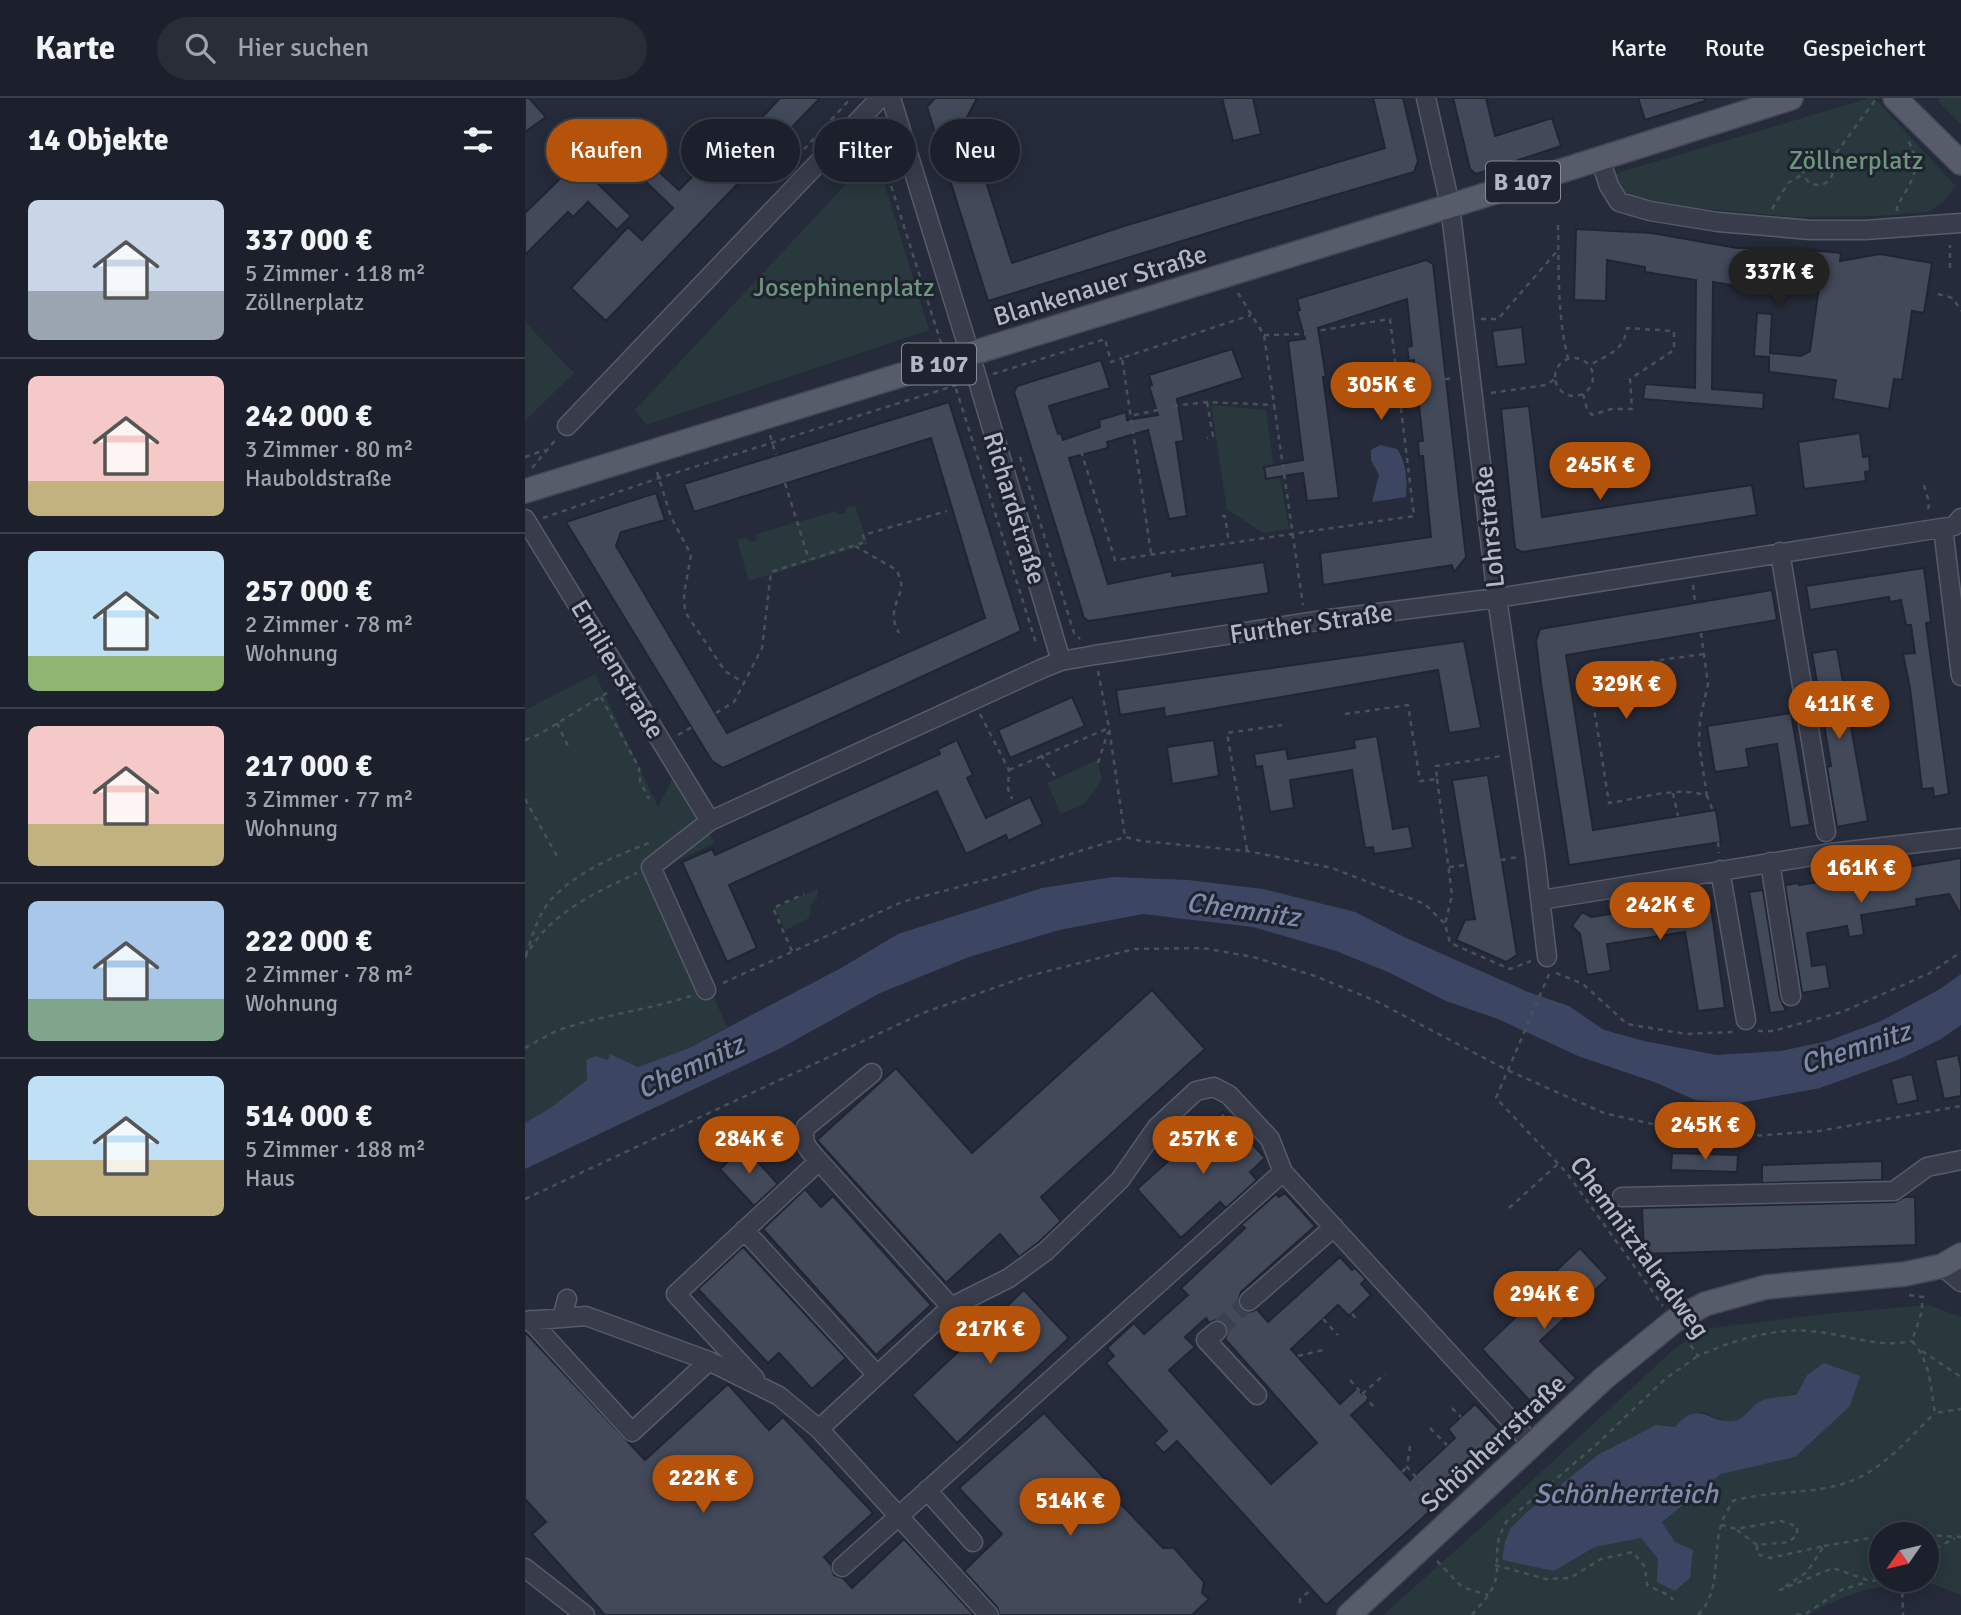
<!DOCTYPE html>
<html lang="de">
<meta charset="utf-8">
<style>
:root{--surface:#1c202c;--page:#292d38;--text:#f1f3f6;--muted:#a0a3a9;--line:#3a3e48;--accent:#b45309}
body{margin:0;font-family:Signika,sans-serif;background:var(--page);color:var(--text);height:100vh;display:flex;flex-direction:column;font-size:26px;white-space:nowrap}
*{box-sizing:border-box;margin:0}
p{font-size:23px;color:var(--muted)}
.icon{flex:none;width:38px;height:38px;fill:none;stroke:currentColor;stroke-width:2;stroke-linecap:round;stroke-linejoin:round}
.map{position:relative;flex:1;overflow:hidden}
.sheet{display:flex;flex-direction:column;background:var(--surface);width:525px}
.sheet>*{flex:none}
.guide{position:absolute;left:21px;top:21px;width:665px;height:63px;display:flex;gap:14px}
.needle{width:46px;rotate:236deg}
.tools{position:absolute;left:1344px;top:1424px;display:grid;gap:14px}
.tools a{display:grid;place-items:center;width:70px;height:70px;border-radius:50%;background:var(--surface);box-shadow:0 4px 18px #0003,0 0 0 2px var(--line);font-size:35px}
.price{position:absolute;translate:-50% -60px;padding:0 16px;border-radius:24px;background:var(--accent);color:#fff;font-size:23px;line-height:46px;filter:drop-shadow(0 2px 4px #0008)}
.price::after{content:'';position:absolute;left:50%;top:42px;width:21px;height:16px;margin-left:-10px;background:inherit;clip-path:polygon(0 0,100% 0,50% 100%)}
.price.current{background:#222;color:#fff}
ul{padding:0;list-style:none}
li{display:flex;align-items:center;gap:21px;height:175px;padding:0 28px}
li+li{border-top:2px solid var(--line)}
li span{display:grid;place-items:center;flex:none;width:196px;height:140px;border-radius:10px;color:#555}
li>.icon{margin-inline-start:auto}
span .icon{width:84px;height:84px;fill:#fffc;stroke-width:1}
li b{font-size:30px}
h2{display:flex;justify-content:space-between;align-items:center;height:84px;padding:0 28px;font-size:30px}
.pill{padding:0 24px;border-radius:32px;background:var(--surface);box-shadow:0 4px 18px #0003,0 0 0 2px var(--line);font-size:24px;line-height:63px}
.pill.current{background:var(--accent);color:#fff}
header{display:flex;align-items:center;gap:42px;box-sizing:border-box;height:98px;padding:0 35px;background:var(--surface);border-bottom:2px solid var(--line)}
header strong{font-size:33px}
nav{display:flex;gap:38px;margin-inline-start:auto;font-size:24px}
.search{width:490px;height:63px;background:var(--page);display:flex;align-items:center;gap:18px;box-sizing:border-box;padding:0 24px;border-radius:38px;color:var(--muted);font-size:26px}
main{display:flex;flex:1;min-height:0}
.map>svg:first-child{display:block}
</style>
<header>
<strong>Karte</strong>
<div class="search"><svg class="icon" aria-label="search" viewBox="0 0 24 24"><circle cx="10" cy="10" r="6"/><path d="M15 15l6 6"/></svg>Hier suchen</div>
<nav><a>Karte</a><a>Route</a><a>Gespeichert</a></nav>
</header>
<main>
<section class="sheet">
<h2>14 Objekte<svg class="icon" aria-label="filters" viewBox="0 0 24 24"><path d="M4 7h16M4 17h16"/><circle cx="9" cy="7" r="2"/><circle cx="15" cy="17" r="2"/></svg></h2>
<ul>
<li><span style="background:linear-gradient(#c9d6e8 65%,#9aa5b1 0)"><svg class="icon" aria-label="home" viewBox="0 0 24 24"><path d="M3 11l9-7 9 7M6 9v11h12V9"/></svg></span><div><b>337 000 €</b><p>5 Zimmer · 118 m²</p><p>Zöllnerplatz</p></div></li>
<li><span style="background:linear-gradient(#f6c9c9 75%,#c2b280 0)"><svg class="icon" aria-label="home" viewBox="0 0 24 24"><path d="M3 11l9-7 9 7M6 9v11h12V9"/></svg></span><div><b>242 000 €</b><p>3 Zimmer · 80 m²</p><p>Hauboldstraße</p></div></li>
<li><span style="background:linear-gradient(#bfe0f5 75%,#8fb573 0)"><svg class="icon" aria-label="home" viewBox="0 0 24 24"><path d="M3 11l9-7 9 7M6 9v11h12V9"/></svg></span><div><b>257 000 €</b><p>2 Zimmer · 78 m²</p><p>Wohnung</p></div></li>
<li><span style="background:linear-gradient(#f6c9c9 70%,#c2b280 0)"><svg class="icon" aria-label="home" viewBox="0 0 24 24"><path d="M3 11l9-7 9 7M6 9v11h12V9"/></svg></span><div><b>217 000 €</b><p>3 Zimmer · 77 m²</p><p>Wohnung</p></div></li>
<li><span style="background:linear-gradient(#a9c7e8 70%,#7fa58c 0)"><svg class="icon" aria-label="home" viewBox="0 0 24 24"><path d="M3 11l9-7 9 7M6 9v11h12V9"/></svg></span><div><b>222 000 €</b><p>2 Zimmer · 78 m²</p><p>Wohnung</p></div></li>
<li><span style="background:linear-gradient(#bfe0f5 60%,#c2b280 0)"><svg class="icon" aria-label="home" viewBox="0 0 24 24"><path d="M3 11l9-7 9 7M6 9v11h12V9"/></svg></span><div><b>514 000 €</b><p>5 Zimmer · 188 m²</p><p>Haus</p></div></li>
</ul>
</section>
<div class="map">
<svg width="1436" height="1517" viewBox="0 0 1436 1517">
<rect width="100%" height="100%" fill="#252b3a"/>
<path fill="#28383c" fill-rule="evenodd" d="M1345,0H1349L1431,88L1419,103L1403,114L1352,118L1269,119L1148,108L1103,100L1094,95L1085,77Z
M1415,0H1436V26L1413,3Z
M350,55L404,232L121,327L110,312Z
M0,224L49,275L0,323Z
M686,307L741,312L750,380H755L764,431L738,435L702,411Z
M330,407L343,446L224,483L212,442L222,439L225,444L232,442L231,436L311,413L313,417L321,415L320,410Z
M70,576L133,709L150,676L190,745L132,772L202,929L164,950L113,969L86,957L83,962L70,958L61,962L62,982L25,1010L0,1025V612Z
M572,662L577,682L560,705L536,716L522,685Z
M293,791L292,800L286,807L284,820L260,832L250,810Z
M1404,1207L1436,1219V1497L1397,1482H1402V1437H1356V1482H1397C1353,1488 1322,1493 1284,1517H858L970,1417L1148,1252L1179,1231L1298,1216ZM1282,1277L1270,1359L1196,1376L1137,1424L1150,1444L1133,1461L1116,1440L1070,1449L1029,1473L977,1462L1002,1414L1074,1356L1131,1327L1151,1329L1176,1314L1201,1323H1213L1234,1304L1272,1296Z"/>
<path fill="#3c4662" d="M855,347L872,351C882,365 882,383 881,399L847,404L854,377L846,362V352Z
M588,779L663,782L738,791L830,814L879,839L1003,894L1044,908L1079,932L1119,943L1192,957L1256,953L1303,943L1356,923L1415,891L1436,876V927L1416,941L1375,961L1295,990L1214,1005L1170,1002L1132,985L1053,958L973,921L921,903L863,874L811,853L728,829L618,816L534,832L444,859L355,895L256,950L0,1071V1025L25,1010L62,982L61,962L70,958L83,962L85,956L113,969L164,950L316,870L373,836L517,790Z
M1299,1265L1335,1278L1325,1308L1270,1359L1196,1376L1137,1424L1150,1444L1168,1452L1165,1480L1150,1493L1132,1484L1133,1461L1116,1440L1070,1449L1029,1473L977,1462L980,1444L985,1431L1002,1414L1074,1356L1131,1327L1150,1329C1174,1300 1184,1326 1209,1323C1219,1322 1225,1309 1234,1304C1245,1298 1260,1300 1272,1296L1282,1277Z"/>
<path fill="#424959" stroke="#202531" stroke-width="2" fill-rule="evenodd" d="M0,0H4L21,19L0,34Z
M255,0H295L81,223L46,190L103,129L117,142L148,110L119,82L130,70L154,92L214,31L221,37Z
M410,0H452L441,21L487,165L599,128L860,50L848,0H878L893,63L889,74L728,121L463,203L402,9Z
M697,0H728L736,36L708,43Z
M928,0H961L970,38L1027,20L1036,48L951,76L945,71Z
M1113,0H1179L1180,3L1120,22Z
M47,47L71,73L65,78L106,118L92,132L63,104L48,119L43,114L0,157V115L46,70L35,58Z
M1051,131L1127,135L1212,150H1264L1316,155L1315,163L1355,156L1407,165L1399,215L1387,213L1377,282L1369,281L1364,311L1308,301L1311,282L1244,274V259L1229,258L1232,215L1247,216L1245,255L1276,258L1285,253L1294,189L1259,186L1212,185V188L1188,184L1187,291L1239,295L1238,311L1118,301L1120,286L1170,290L1171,182L1120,174V169L1082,162L1081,203L1049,202Z
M901,162L908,166L941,459L929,474L927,467L798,487L795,455L906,439L898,358H894L893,343H898L894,308H889L887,292H892L889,262L884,263L882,249L887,248L882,201L793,230L801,279H798L814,400L782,403L778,375L741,381L739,369L778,362L763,243L780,241L772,213L775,212L772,201Z
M997,229L1001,266L972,269L967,233Z
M707,251L718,280L652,301L659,343L651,344L662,418L644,421L623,332L582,344L583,350L544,360L583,486L647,473V478L739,464L744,495L564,523L559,520L489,294L492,288L576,262L585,290L524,308L533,336L536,335L538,342L575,329L574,322L601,314L602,322L633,317L624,288L627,287L624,277Z
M424,304L496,533L198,670L187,663L41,424L131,395L140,422L96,434L91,448L202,635L460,520L406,340L169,414L159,386Z
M1004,308L1017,419L1227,387L1232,417L997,454L990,450L976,311Z
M1335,335L1338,359L1344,358L1345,373L1340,374L1341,383L1279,391L1273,344Z
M1399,470L1406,524L1401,525L1424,696L1409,699L1408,690L1397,691L1385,590L1378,556L1390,555L1386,527H1381L1376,502L1365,504L1364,499L1285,512L1281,488Z
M1247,492L1252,522L1041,557L1068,732L1191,712L1196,744L1044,767L1016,585L1011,543L1015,531Z
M939,543L956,630L924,635L913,572L640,619L639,610L595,617L591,592Z
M1312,551L1343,723L1312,729L1302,669L1306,668L1287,555Z
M547,599L560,628L485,660L473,632Z
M1266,615L1285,727L1265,730L1252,646L1221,651L1224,669L1190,674L1182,628Z
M852,638L868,731L884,728L888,750L849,756L848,749L840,750L827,672L765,682L769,710L745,714L737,668L731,669L729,656L761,651L763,661L830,650L829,642Z
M432,642L448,677L442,680L461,720L505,699L518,726L483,743L481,737L441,756L412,693L204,787L232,850L202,864L157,764L187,751L190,757L415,656L413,651Z
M689,642L694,678L647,686L642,649Z
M963,677L992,857L981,864L931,842L940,822L950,821L927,682Z
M1436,760V817L1424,796L1391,801L1392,808L1336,817L1339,837L1324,839L1322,828L1282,835L1287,868L1301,866L1305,890L1277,895L1260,787L1274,785V787Z
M1238,792L1255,900L1261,913L1245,915L1224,794Z
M1185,801L1200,910L1173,913L1160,834L1082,846L1086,873L1062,877L1055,836L1047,828L1057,814L1066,819Z
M627,892L680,951L516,1099L536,1123L514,1144L494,1159L475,1136L421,1185L292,1042L371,970L447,1055Z
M1433,957L1436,971V998L1419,1001L1410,962Z
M1387,976L1393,1002L1372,1007L1366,981Z
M698,1014L740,1060L725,1074L732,1082L701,1110L695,1104L656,1140L612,1091Z
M219,1049L253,1086L229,1108L195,1071Z
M1147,1055L1213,1057L1212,1074L1146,1072Z
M1357,1063V1082L1237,1085V1067Z
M280,1091L296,1109L308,1098L406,1207L351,1257L238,1131Z
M760,1095L790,1128L716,1194L713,1204L716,1211L725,1214L732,1211L743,1224L815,1159L827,1172L830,1170L841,1181L836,1186L846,1197L824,1218L813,1207L766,1251L815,1306L832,1290L843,1302L826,1317L885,1382L930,1340L923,1331L950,1306L984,1342L801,1507L652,1343L639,1355L629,1345L642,1333L581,1265L589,1258L582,1250L609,1225L619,1236L663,1197L656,1190L720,1130L716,1127L751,1096L754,1099ZM681,1220L684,1225L691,1222L700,1225L703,1232L700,1241L792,1345L746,1386L644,1272L670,1249L660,1239Z
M1380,1099H1390L1391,1147L1119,1156L1117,1110L1369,1104Z
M218,1149L321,1260L287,1291L254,1255L243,1265L173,1191Z
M1055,1150L1083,1180L1015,1243L1051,1280L1015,1314L957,1251L992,1218L988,1214Z
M499,1192L544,1240L432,1345L387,1297Z
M0,1234L120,1362L203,1286L244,1332L258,1319L348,1415L299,1459L306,1467L309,1477L318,1480L327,1490L379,1441L449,1517H80L7,1436L21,1424L0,1401Z
M519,1315L593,1395L589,1399L638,1450H649L679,1484L677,1495L684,1501L667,1517H475L472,1509L439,1473L477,1436L434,1390Z"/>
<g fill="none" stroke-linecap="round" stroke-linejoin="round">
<path stroke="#3a404f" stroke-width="18" stroke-dasharray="18 9" stroke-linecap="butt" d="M692,1233L724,1203"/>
<defs>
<path id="minor" d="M366,0L445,256L536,563
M901,0L925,107L972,500L1010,757L1022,859
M1075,60L1084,88L1094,104L1125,113L1193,124L1286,132H1340L1436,125
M42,328L355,0
M0,421L185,723
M1418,430L1436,578
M1255,454L1301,734
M1245,764L1266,898
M1195,772L1221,922
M1016,802L1306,755L1436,740
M181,892L126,769L185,723L516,571L536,563L570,557L805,521L972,500L1429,428L1436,420
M347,975L281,1029C275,1044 284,1052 294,1063L426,1209
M1097,1099L1369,1093L1402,1069L1436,1062
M219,1132L352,1277
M1417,1168L1436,1184
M724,1203L809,1129
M37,1220L42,1201
M5,1222L107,1334L184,1263
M0,1223L61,1218L184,1263L254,1298L294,1331L464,1517
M692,1233L681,1242L732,1297
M230,1281L151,1196L294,1063
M294,1331L426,1209L484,1180L521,1153L595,1082L632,1029L671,993L689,989L704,997L745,1041L758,1074L1007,1346
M402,1392L448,1444
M317,1469L758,1074
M0,1470L60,1517"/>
<path id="major" d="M1370,0L1436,65
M0,393L954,99L1266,0
M824,1517L1079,1280L1149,1223L1180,1206L1241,1189L1380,1176L1417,1168L1436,1157"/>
</defs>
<use href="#minor" stroke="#575b69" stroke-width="21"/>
<use href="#major" stroke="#424754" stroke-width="26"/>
<path stroke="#455358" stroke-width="2.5" stroke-dasharray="5 5" stroke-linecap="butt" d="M348,31L416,245
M351,37L358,30
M1278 72a15 15 0 1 1 30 0a15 15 0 1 1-30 0Z
M1305,63L1351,1
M252,81L326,0
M1247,111L1263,85L1278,76
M1372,113V108C1387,83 1398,70 1383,42
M1033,127C1034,172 1032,217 1043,260
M1425,170V147
M713,195L739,237L778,507
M1413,196L1428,200L1436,213
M956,221H973L1033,152
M739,237L780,236
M1030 279a19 19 0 1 1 38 0a19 19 0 1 1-38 0Z
M468,276L580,241L586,264L597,260
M428,281L511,545L514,544
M920,281L929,280
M874,287L891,284
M966,295L1021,287L1030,281
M1058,296L1062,311L1067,317L1086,311H1107L1105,281L1149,252V233L1102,230C1099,253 1082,257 1065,267
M682,304L688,338L682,340
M648,308L682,304L750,307
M609,317L633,312
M245,337L251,357
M556,353L590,462L889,418L865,221L792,233
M0,359L20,352
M495,359L549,535L555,541
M7,370L32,340
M132,374L146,419L166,457L159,496L160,514L200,573L219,585
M260,385L284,462
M1399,387L1404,404L1403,414
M697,418H700L704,445
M18,420L134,380L435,286
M330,448L370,471C389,496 357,505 374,535
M626,455L597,260L726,217
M1168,487L1170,504
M1176,535L1183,586L1175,622L1174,646L1182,698
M1179,556L1063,572L1084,705C1112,701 1156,687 1182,698L1188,713
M573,573L584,630L600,739
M76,599L114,670L115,683L124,701
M191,615L209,604L237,550L246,474L340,444L338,437L422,413
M455,616L484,672L483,691L487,701
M820,616L883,607L895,683L912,681L911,668L977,658
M32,625L43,648
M153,637L167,629
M0,642L15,636L85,593
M516,657L532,681
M573,665L583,634
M484,672L584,630
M912,681L927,797L920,826L925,845L985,871L1006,863
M1148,695L1153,718
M0,701L33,760
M1193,744L1194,755
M722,752L702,635L757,627
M976,762L994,759
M924,769L941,767
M267,853L248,810L279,796
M1,857C7,839 12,819 25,803C50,774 92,757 127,744
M0,860C22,816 70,795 112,775
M1031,875L1058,886L1102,926L1161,936L1209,934
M1024,876L971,1000L1041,1074L1138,1208
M198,885L377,804L475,778L600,739L616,743L722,753L807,770L900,806L920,826
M1233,933H1248L1317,914L1405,875L1436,854
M0,950C11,944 22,937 34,932C77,917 122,912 166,898
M0,1101L398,915L500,879L609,851L678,850L728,859L790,878L851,903L982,972L1079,1015L1145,1030L1227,1038L1294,1033L1436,1008
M984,1110L1033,1066
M1384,1197L1398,1199L1396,1216L1387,1243
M827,1216L831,1220
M798,1221L813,1237
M1160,1239L1173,1258C1206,1243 1248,1230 1284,1233C1319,1235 1352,1251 1387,1243
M1387,1243C1406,1264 1405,1288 1410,1315L1436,1311
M1397,1253L1436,1279
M773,1258L798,1252
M825,1282L849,1309
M837,1296L860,1276
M927,1310L936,1319
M905,1330L922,1347
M885,1348L882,1369L906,1396L912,1390
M877,1374L882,1369
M888,1398L899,1388
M1196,1427L1211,1431L1256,1423L1272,1428V1437L1264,1444L1232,1447V1456L1245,1460L1299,1448L1282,1474L1255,1492L1308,1470L1345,1483L1362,1482
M1212,1432L1232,1447
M1364,1437L1373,1435L1398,1437
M1402,1437L1436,1439
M1299,1448L1356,1438
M1402,1455L1430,1440
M912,1463L937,1489L963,1497
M970,1467L1021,1481L1045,1480L1076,1461L1108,1454L1120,1469L1122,1487L1145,1498L1148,1502
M1367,1482L1377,1485L1378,1517
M775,1505V1501L787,1491
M947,1517C954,1508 963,1500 968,1489C978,1466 964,1452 982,1423L1073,1345L1140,1281L1173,1258
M1173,1517C1197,1492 1187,1458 1196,1427C1198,1419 1204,1410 1208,1403C1248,1391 1293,1398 1331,1381C1362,1367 1386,1338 1410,1315
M1271,1517L1282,1515L1316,1492L1342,1484"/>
<use href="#minor" stroke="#393d4b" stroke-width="18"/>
<use href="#major" stroke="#575c6a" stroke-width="23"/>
</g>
<g text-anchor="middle" stroke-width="6" stroke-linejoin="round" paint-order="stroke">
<g fill="#1e232f" stroke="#878b99" stroke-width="2">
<rect x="961" y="63.5" width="74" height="41" rx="5"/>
<rect x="377" y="245.5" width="74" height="41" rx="5"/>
</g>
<g font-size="24" font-weight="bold" fill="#b4b8c6">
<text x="998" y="92">B 107</text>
<text x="414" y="274">B 107</text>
</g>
<g font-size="26" fill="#6d957c" stroke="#1e232f">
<text x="1331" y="71">Zöllnerplatz</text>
<text x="319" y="198">Josephinenplatz</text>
</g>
<g font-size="26" fill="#b4b8c6" stroke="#1e232f">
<text transform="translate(575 187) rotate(-17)" y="9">Blankenauer Straße</text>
<text transform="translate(490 410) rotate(73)" y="9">Richardstraße</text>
<text transform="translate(964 429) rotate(-96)" y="9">Lohrstraße</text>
<text transform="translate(786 525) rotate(-8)" y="9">Further Straße</text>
<text transform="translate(93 571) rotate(59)" y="9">Emilienstraße</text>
<text transform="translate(1115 1149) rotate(54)" y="9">Chemnitztalradweg</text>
<text transform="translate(968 1345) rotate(-43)" y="9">Schönherrstraße</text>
</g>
<g font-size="28" font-style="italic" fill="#7e8bab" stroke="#1e232f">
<text transform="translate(718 811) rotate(8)" y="10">Chemnitz</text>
<text transform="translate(1330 949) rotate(-18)" y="10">Chemnitz</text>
<text transform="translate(165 968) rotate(-25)" y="10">Chemnitz</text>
<text x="1101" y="1405">Schönherrteich</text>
</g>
</g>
</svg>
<div class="tools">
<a><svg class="needle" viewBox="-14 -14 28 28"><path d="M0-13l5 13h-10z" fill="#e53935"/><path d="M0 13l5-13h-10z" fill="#a0a3a9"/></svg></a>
</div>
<b class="price current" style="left:1254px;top:211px">337K €</b>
<b class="price" style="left:856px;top:324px">305K €</b>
<b class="price" style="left:1075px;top:404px">245K €</b>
<b class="price" style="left:1101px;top:623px">329K €</b>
<b class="price" style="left:1314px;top:643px">411K €</b>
<b class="price" style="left:1336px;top:807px">161K €</b>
<b class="price" style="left:1135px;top:844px">242K €</b>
<b class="price" style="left:1180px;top:1064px">245K €</b>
<b class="price" style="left:224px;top:1078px">284K €</b>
<b class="price" style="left:678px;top:1078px">257K €</b>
<b class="price" style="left:1019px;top:1233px">294K €</b>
<b class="price" style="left:465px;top:1268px">217K €</b>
<b class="price" style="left:178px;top:1417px">222K €</b>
<b class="price" style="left:545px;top:1440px">514K €</b>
<div class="guide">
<a class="pill current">Kaufen</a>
<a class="pill">Mieten</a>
<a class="pill">Filter</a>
<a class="pill">Neu</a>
</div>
</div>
</main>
